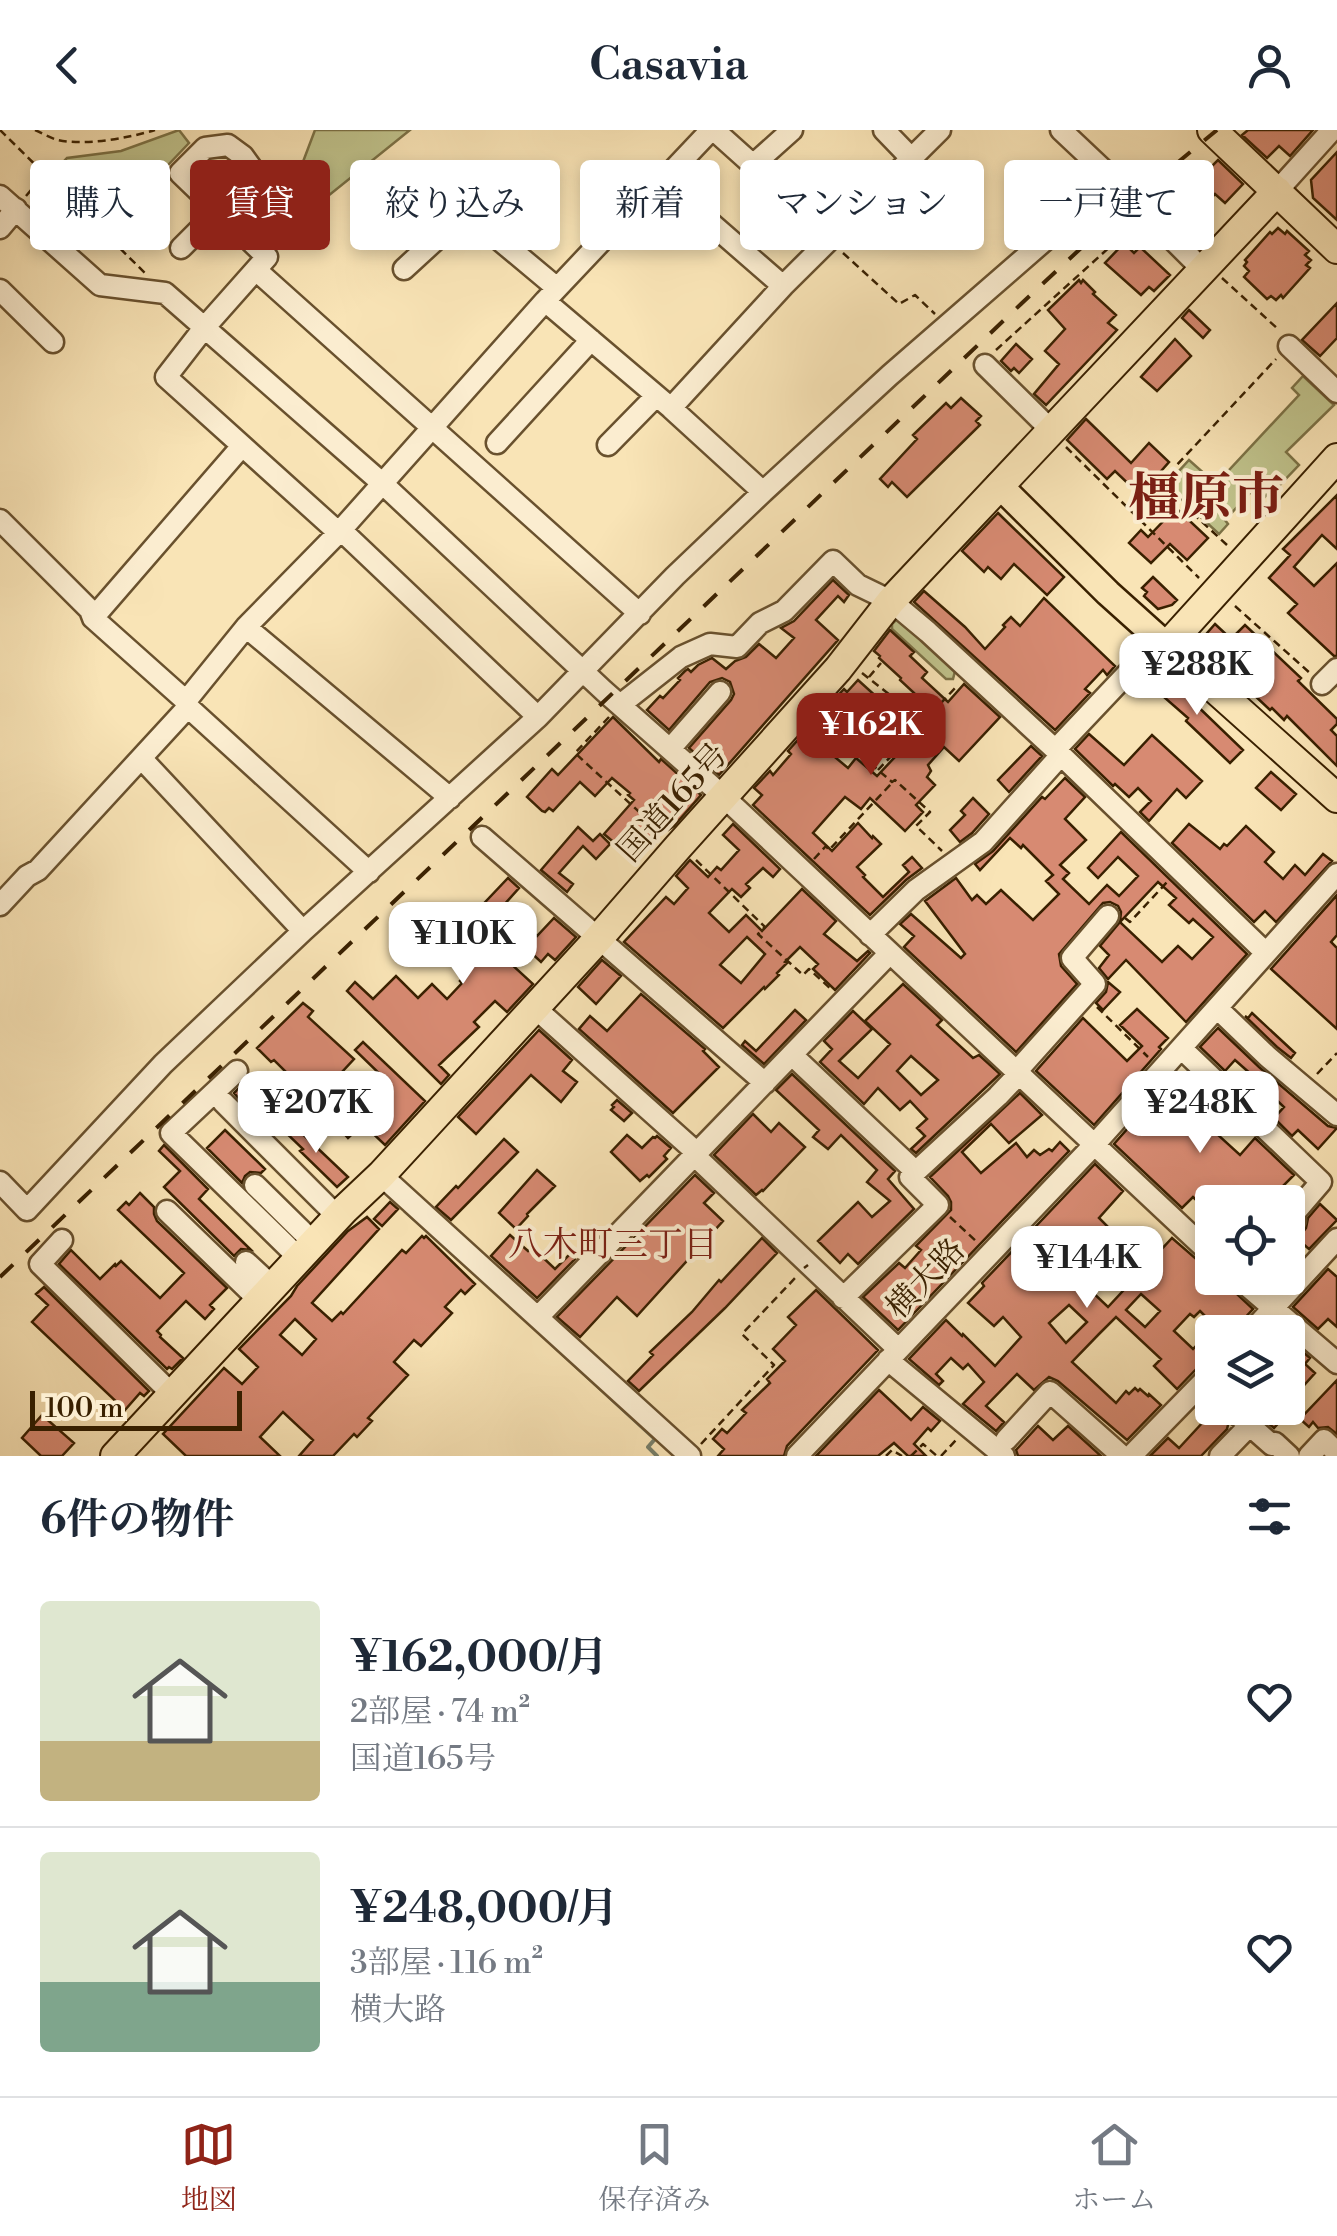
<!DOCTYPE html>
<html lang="ja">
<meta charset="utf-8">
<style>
:root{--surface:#fff;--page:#f6f6f7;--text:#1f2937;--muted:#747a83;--line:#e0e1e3;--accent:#8f2418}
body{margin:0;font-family:"Libre Bodoni","Noto Serif JP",serif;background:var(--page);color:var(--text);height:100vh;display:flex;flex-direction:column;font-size:38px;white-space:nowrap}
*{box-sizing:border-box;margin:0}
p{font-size:32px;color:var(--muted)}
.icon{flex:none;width:55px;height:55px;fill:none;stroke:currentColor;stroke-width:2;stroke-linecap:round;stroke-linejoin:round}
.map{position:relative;height:1326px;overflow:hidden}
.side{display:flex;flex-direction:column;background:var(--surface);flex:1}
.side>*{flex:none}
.banner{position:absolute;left:30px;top:30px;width:1278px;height:90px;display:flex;gap:20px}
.controls{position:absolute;left:1195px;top:1055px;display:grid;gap:20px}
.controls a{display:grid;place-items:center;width:110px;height:110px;border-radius:10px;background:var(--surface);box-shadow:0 5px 15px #0003;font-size:50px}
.scale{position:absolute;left:30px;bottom:25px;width:212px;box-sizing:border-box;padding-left:10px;border:5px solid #392000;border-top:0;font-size:28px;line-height:35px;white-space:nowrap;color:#392000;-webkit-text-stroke:8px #fbedd0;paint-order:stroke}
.price{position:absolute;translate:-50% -85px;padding:0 22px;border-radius:20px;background:#fff;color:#222;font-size:32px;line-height:65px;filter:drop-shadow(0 2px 5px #0008)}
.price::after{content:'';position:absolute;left:50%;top:60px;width:30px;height:22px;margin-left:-15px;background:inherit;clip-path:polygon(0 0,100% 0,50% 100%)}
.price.current{background:var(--accent);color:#fff}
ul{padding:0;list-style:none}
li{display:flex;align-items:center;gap:30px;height:250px;padding:0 40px}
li+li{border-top:2px solid var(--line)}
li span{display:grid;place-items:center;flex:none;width:280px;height:200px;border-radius:10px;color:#555}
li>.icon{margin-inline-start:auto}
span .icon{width:120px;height:120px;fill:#fffc;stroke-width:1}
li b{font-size:42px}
h2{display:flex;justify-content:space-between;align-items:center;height:120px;padding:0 40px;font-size:42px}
.pill{padding:0 35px;border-radius:10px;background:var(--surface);box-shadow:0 5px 15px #0003;font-size:35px;line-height:90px}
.pill.current{background:var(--accent);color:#fff}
header{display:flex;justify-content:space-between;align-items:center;height:130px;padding:0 40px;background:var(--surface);font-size:45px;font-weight:600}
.tabs{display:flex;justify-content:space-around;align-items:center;height:140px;border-top:2px solid var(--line);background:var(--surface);font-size:28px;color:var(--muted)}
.tabs a{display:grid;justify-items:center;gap:5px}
.tabs .current{color:var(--accent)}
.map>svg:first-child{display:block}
</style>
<header><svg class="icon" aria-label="back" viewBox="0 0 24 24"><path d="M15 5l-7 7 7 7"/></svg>Casavia<svg class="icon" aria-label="person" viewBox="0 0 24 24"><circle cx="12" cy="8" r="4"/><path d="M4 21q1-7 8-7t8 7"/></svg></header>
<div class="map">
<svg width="1337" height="1326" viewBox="0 0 1337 1326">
<rect width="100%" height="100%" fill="#f9e4b6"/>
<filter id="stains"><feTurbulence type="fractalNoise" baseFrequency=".002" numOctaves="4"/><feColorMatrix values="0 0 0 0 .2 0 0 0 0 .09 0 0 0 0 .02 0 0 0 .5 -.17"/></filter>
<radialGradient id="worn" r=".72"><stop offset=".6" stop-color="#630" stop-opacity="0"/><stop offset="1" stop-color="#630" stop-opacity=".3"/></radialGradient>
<path fill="#c0c38c" stroke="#7c7246" stroke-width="2.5" d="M179,0L189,13L109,97L53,43L67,28L121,21Z
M315,0H410L297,91L284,82Z
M1303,246L1334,275L1286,322L1299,335L1278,357L1276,355L1262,370L1252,361L1225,390L1228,394L1219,404L1166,355L1189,330L1216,354L1299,265L1292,258Z
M896,490H900L952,537L955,541L953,549H946L892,499V494Z"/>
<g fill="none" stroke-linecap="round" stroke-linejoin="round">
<path stroke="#767f6a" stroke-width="4" d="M405,1081L492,1159
M516,1181L655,1309L648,1317L657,1326"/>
</g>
<path fill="#d78a72" stroke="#392000" stroke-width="2.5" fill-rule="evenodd" d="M1248,0H1313L1290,26L1279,16L1267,28L1242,5Z
M1337,22V90L1313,68L1311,50Z
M1218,30L1243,54L1225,73L1215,64L1183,100L1160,77L1183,54L1186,56L1194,48L1197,51Z
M1278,98L1285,104L1287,101L1309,121L1305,125L1311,130L1306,135L1310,138L1283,168L1281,165L1276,170L1271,166L1267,169L1244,147L1249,141L1244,136L1247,132L1245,130L1270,102L1272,104Z
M1124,113L1134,123L1140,117L1170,145L1154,161L1149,157L1141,165L1105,133Z
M1079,150L1081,153L1083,150L1095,162L1093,164L1116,185L1108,193L1117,200L1046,275L1034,264L1059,234L1045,221L1065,199L1048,180Z
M1337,173V208L1320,226L1302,210Z
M1189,180L1210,200L1203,208L1182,188Z
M1175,209L1191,226L1157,261L1141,247Z
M1016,214L1032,229L1019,243L1014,238L1011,241L1001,231Z
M961,268L981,286L976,291L980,295L907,367L892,352L888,357L880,349L917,309L913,305L946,273L951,278Z
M1086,289L1131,333L1149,313L1169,332L1140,365L1115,341L1107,349L1067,310Z
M1337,365V419L1322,405L1294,437L1314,456L1337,433V526H1334L1288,483L1297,474L1269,448L1290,425L1283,419Z
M1176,378L1208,408L1187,430L1170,414L1151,433L1129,413L1141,400L1148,407Z
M998,383L1064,447L1047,465L1014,434L1001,449L988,437L984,442L962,421Z
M1153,447L1177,470L1172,475L1158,479L1144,466L1147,462L1142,458Z
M833,450L849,465L844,472L838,466L816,490L838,510L719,645L689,618L731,570L734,564L730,552L722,548L710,552L669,600L647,580L660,566L663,568L680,550L678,548L685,541L688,539L691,542L698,535L712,528L726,539L735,531L746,527L759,514L776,528L794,508L781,498L794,491Z
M924,461L965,497L985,519L1005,497L1003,495L1011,487L1020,496L1044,468L1115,536L1107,545L1103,540L1085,559L1090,563L1055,600L914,472Z
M1215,494L1231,509L1245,495L1301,548L1298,551L1337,589V594L1331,600L1337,606V636L1287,586L1284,590L1272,578L1270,580L1200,514L1202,511L1201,510Z
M890,500L914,522L910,526L927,542L922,548L948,572L964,554L1000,587L959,631L944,617L928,635L931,641L927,647L935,655L916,675L923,682L905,701L870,668L861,679L845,667L813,703L832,721L858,693L872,708L873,706L881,714L857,737L865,745L863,747L883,767L909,742L903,735L912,727L922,738L906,750L870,785L753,675L762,665L754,658L770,641L773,645L791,624L788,621L805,602L848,638L856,628L877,646L912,609L903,601L927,575L900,550L901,548L879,528L880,526L874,521Z
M1161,541L1243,620L1230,633L1186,591L1188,588L1149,554Z
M858,550L879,569L874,574L885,584L865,605L867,607L855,620L818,587L844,559L847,562Z
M613,587L659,632L661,629L701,665L674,696L668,700L664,698L638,728L620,712L617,715L604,704L634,670L628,665L630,663L612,648L595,666L580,652L553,681L549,678L545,682L542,681L527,667L552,639L558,645Z
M1089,604L1124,635L1152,605L1202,651L1186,668L1177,659L1149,691L1140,682L1151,671L1138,658L1129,667L1115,654L1113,656L1075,619Z
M1031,616L1042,626L1009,662L998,650Z
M1271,642L1296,664L1281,680L1256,658Z
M1065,648L1085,667L1065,689L1086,710L1060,735L1069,743L1063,749L1089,774L1107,755L1119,766L1138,746L1118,727L1098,748L1088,738L1121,702L1247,824L1186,892L1126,830L1108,849L1099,838L1109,825L1100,816L1120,792L1162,832L1178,816L1192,829L1213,807L1193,789L1189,793L1169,775L1176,768L1158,752L1120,792L1121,782L1118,776L1110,772L1103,773L1059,824L1061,836L1077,854L1016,922L904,817L914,806L900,794L911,784L961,828L965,824L925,771L956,748L972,770L977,765L986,774L1001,760L1033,790L1059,764L1046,751L1053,745L1023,715L1021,718L1010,708L980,740L975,734L993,721L1042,667L1045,669Z
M973,668L989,684L972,703L960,712L950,700L965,685L961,681Z
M733,694L780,739L773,747L763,738L746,754L750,758L741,767L732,759L709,783L729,802L746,785L762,801L802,759L836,791L824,804L857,831L868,821L870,823L835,860L813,839L818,834L800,817L785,832L787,833L777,843L779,845L765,859L764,857L723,898L624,812L666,767L674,774L688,758L676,746L690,730L708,747L717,737L721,740L739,720L723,705ZM747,807L765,824L741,853L720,835Z
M1189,694L1220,719L1224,714L1227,716L1246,696L1274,722L1265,732L1283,749L1295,735L1305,745L1323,724L1332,731L1276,792L1265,781L1254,792L1172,713Z
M578,697L593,711L600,704L610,714L596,729L583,716L559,743L573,754L567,762L541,740Z
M508,748L519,758L485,796L502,810L519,790L537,806L554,788L576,807L555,830L548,824L541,832L524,816L510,833L533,854L507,882L495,871L474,892L479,897L439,935L449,945L441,954L347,861L355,852L373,869L396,846L418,868L432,854L447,869L462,853L460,851L481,827L455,804Z
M1337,765V805L1331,812L1337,818V899L1271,839Z
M602,830L621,846L596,874L578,857Z
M1108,852L1120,862L1103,880L1096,873L1106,862Z
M903,854L942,890L937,895L973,928L979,925L1000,944L916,1023L911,1019L925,1006L917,998L927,989L910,971L900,980L878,958L864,974L820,932L832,919L824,911L853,881L872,899L839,931L858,948L890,914L865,891ZM911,926L938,950L921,965L897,941Z
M641,864L705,919L703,921L719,937L673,983L579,899L590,886L607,901Z
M303,873L313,881L308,887L354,929L343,941L369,966L385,949L355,920L363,912L425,971L385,1015L363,994L348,1008L322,979L329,973L307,953L302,958L274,930L271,932L257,918Z
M1137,879L1168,908L1159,917L1161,919L1094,995L1036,941L1083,888L1127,931L1142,916L1120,895Z
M795,880L806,890L764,934L742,915L745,911L756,921Z
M1252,883L1295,923L1291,928L1277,917L1245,886L1248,888Z
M1218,898L1259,937L1328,996L1337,998L1318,1019L1298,1000L1292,1006L1274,988L1284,977L1265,959L1255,970L1243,958L1253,946L1235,930L1225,941L1200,917Z
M539,900L572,930L563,941L577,952L561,972L531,945L476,1004L458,987Z
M792,944L895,1041L888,1049L914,1079L858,1134L848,1124L840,1133L818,1111L858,1072L872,1087L890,1071L867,1052L877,1040L841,1005L828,1019L813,1007L819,1000L776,960Z
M248,949L255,957L241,971L234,963Z
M1160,962L1162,963L1159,967L1175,982L1187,969L1193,975L1205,964L1231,987L1229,989L1231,990L1218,1005L1240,1025L1255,1008L1294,1045L1273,1066L1278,1072H1212V1085L1193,1067L1182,1078L1114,1014Z
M1020,963L1042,985L1009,1013L991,994L962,1022L981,1043L1016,1013L1027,1027L1034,1020L1040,1025L1049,1019L1052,1021L1060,1012L1069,1021L898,1200L863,1167L899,1133L905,1138L921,1120L916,1116L951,1080V1072L948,1066L930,1047Z
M617,970L632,983L624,991L611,980L614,977L612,975Z
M753,984L771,1002L779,993L805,1017L763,1061L762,1060L756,1065L714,1025Z
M290,992L348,1047L337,1057L300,1021L303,1019L283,1000Z
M225,1000L265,1039L261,1043L250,1042L245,1046L242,1053L207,1018Z
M627,1005L642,1018L653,1007L655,1008L657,1006L671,1018L664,1026L667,1029L649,1047L647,1045L640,1051L611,1022Z
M504,1009L518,1022L451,1090L436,1077L456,1056L458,1058Z
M164,1015L208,1059L199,1069L251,1120L241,1119L234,1126L164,1057L180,1041L159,1021Z
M1095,1034L1123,1061L1099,1088L1116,1105L1094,1128L1107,1141L1089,1159L1108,1177L1172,1108L1203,1135L1212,1138V1148H1220L1253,1179L1240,1193L1238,1202H1212V1230L1202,1233L1177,1259L1154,1236L1161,1229L1116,1187L1099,1204L1072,1232L1116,1273L1126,1261L1129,1264L1135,1258L1138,1261L1140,1259L1148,1266L1149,1264L1161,1275L1127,1310L1058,1251L1049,1247L1034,1260L1017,1244L986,1276L1004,1292L996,1301L963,1274L984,1252L968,1234L963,1239L951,1228L936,1244L943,1251L939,1255L909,1229L946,1190L962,1206L963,1204L995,1236L1021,1207L1003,1187L994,1196L968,1173L984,1156L982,1153ZM1076,1110L1093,1127L1074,1145L1059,1127ZM1141,1164L1160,1181L1145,1197L1126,1180ZM1069,1175L1087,1192L1066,1213L1049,1193ZM1200,1181L1215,1196L1193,1219L1174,1201L1190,1184L1194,1187Z
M537,1040L555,1056L527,1084L528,1086L516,1099L499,1083Z
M695,1045L714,1063L704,1073L723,1091L637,1186L617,1167L580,1207L557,1187Z
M140,1063L154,1077V1084L157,1091L227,1158L210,1175L214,1179L205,1189L186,1171L157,1201L161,1205L160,1207L183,1228L172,1239L169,1237L167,1239L59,1134L71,1120L100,1149L115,1134L116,1136L121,1131L160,1168L184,1143L118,1080L126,1072L129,1075Z
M390,1072L398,1079L382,1096L374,1089Z
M1320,1074L1337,1090L1309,1119L1302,1113L1288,1128V1113L1299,1107L1306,1098L1308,1088Z
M367,1087L379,1099L312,1173L332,1191L341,1182L343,1184L402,1120L406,1123L422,1106L424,1108L426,1106L475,1154L465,1164L461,1160L445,1177L452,1183L421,1216L414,1210L394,1232L408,1245L368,1288L372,1291L357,1307L354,1304L333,1326H299L313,1310L283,1282L260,1307L280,1326H186L163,1304L224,1238L242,1254L258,1237L239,1219L291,1166L297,1156L348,1101ZM295,1189L316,1209L302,1225L280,1205Z
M510,1105L528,1121L532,1117L555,1139L570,1124L575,1129L537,1168L491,1126Z
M762,1108L777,1123L725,1178L639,1261L628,1251L653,1225L650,1222L692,1182L719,1150L721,1152Z
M1328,1139L1337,1147V1197L1328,1189L1318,1199L1293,1177Z
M44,1157L149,1261L144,1266L140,1263L125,1280L32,1192L48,1175L36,1164Z
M816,1160L878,1220L787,1316L784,1326H718L724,1319L713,1309L722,1299L727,1303L746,1283L742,1280L770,1253L767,1249L785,1231L773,1219L796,1195L788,1187Z
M1288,1209L1310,1228L1305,1234L1315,1243L1288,1273Z
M1337,1250V1304L1328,1297L1318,1298L1313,1292L1309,1297L1300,1289Z
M879,1260L911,1290L923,1277L940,1291L931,1301L928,1298L914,1314L926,1326H908L894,1313L878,1326H816Z
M1216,1278L1220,1288L1228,1295L1227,1299L1201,1326H1150L1168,1308L1179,1318Z
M1250,1278H1283L1277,1284L1282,1289L1274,1298Z
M42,1285L74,1313L62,1326H41L22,1308Z
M1038,1296L1053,1310L1068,1296L1101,1326H1018L1016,1320Z"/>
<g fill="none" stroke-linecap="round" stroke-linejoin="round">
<defs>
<path id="minor" d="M714,0L753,35L792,0
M884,0L911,28
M1061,0L1130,65
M658,56L711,0
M1277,61L1332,0
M269,62L243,26L228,15L205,18L180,43L267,127L204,198L166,247L339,403
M0,66L100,155L165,163L383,354L604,561L724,667L1212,1125
M1141,78L1203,140
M0,98L16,79
M181,118L219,80
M404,139L466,82L557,158
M256,140L640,484
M0,160L53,212
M1289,216L1337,262
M985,235L1051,300
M671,278L783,156L940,0
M497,313L591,210
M608,315L656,266
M763,362L890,245L1113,51
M0,390L90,480L93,488L186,571
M341,400L538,587
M93,488L242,316
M246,497L450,668
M1322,554L1337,539
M620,575L681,527L710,514L737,517L760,493L784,481L833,431L858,455L891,471L928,502L1061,625L1266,823
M188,577L369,742
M670,619L720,562
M1055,620L1160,509
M141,628L303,801
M482,707L765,953
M0,775L27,746L38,740L188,577L186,571L246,497L341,400L545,171L628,83L658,56L675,62L783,156
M870,805L916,760L983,712L1061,625
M534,877L696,1022
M1217,878L1268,927L1337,985
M1181,918L1321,1052L1291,1087L1295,1090L1288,1099
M792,925L916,1042
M237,941L171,1003L299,1128
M1016,942L1095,854L1072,828L1108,786
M223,972L338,1087
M694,1025L898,1219
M381,1045L690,1326
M0,1052L27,1080L163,934L303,801L538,587L675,446L763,362L671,278L545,171
M255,1055L314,1113
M167,1081L260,1171
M62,1110L40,1134L173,1265
M246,1132L273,1157
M1238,1148L1337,1233
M843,1168L938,1075L910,1047L998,966L1019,944
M538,1187L889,824
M1251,1202L1337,1109
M888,1230L1004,1326
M1230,1278L1272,1315L1275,1313L1289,1326
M1006,1310L1050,1262L1122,1326
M797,1326L1094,1015L1337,744
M1131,1326L1212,1243
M1220,1326L1250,1295
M1309,1326L1324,1310L1337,1323"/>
<path id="major" d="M999,355L1108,463L1167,516"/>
<path id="highway" d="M1212,0L1337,119
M1337,328L1167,516L1337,668
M115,1326L345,1079L381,1045L598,809L678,717L838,539L891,471L1277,61"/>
</defs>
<use href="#minor" stroke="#69512e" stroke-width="25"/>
<use href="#major" stroke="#392000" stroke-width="30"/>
<use href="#highway" stroke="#392000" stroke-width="32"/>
<path stroke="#392000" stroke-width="2.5" stroke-dasharray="8 5" stroke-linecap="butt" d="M0,0L146,144
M35,0C42,3 50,8 58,10C86,16 128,8 155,0
M764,46L816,97
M26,66L43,46
M843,123L899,174L915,165L935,184
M1222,148L1279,200
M996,220L1134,95
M1066,317L1199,448
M1227,415L1160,353L1276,229
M1235,476L1311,544
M862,543L895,569L899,565
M869,547L881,533
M846,564L859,577
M916,581L917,582
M609,587L575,623L661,702
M821,591L892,652L895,650L930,682L916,696L942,721
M878,640L957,556
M814,729L826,716L829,720L891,654
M696,730L765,797L758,804L803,845L809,839L832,860
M1125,788L1130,792L1168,751
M1097,877L1148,927
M1317,944L1337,923
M950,1087L977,1112
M701,1314L774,1235L742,1204L797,1146
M886,1326L892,1320L902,1326
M911,1326L923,1314L937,1326
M941,1326L957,1309"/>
<use href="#minor" stroke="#fbedd0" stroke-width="20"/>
<use href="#major" stroke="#f9e4b6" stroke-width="25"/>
<use href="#highway" stroke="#f9e4b6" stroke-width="28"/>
<path stroke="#392000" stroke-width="4" stroke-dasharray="18 18" stroke-linecap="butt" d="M0,1147L1021,174L1137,66L1217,0"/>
<path stroke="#392000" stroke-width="2.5" stroke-dasharray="8 5" stroke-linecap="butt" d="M804,1138L808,1135"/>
</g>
<g text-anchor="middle" stroke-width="8" stroke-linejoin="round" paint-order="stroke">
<g font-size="32" fill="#392000" stroke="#fbedd0">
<text transform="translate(672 672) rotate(-48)" y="11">国道165号</text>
<text transform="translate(925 1148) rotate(-46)" y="11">横大路</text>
</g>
<g font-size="35" fill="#7a1f14" stroke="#fbedd0">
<text x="613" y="1126">八木町三丁目</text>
</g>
<g font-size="52" font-weight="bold" fill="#7a1f14" stroke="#fbedd0">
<text x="1206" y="385">橿原市</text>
</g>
</g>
<rect width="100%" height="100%" filter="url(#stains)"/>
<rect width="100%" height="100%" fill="url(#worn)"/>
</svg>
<div class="controls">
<a><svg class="icon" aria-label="locate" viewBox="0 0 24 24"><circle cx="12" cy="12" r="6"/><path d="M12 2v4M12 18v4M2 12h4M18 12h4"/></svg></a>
<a><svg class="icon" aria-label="layers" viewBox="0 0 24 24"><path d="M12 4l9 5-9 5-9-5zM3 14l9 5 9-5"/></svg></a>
</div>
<div class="scale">100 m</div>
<b class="price" style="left:1197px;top:588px">¥288K</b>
<b class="price current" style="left:871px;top:648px">¥162K</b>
<b class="price" style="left:463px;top:857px">¥110K</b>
<b class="price" style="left:316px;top:1026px">¥207K</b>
<b class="price" style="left:1200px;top:1026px">¥248K</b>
<b class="price" style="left:1087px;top:1181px">¥144K</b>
<div class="banner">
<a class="pill">購入</a>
<a class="pill current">賃貸</a>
<a class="pill">絞り込み</a>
<a class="pill">新着</a>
<a class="pill">マンション</a>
<a class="pill">一戸建て</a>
</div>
</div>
<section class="side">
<h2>6件の物件<svg class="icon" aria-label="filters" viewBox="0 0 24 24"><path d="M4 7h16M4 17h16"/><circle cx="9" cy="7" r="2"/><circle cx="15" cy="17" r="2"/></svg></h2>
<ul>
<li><span style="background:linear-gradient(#dfe7d0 70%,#c2b280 0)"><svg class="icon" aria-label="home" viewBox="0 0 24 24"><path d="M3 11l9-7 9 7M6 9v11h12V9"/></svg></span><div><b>¥162,000/月</b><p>2部屋 · 74 m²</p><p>国道165号</p></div><svg class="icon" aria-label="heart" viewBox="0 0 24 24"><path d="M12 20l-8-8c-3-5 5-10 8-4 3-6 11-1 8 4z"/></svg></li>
<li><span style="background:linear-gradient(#dfe7d0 65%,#7fa58c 0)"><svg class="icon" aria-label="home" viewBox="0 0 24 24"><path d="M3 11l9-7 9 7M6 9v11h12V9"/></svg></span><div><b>¥248,000/月</b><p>3部屋 · 116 m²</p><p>横大路</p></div><svg class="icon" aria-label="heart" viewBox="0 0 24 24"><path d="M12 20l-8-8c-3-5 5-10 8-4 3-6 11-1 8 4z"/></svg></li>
</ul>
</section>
<nav class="tabs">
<a class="current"><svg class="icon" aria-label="map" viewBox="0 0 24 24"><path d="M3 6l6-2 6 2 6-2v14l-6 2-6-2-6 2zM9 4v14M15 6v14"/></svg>地図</a>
<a><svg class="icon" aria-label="saved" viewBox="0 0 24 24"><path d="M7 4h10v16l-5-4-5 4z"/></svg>保存済み</a>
<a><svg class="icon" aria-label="home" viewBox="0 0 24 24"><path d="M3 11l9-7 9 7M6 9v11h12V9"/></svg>ホーム</a>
</nav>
